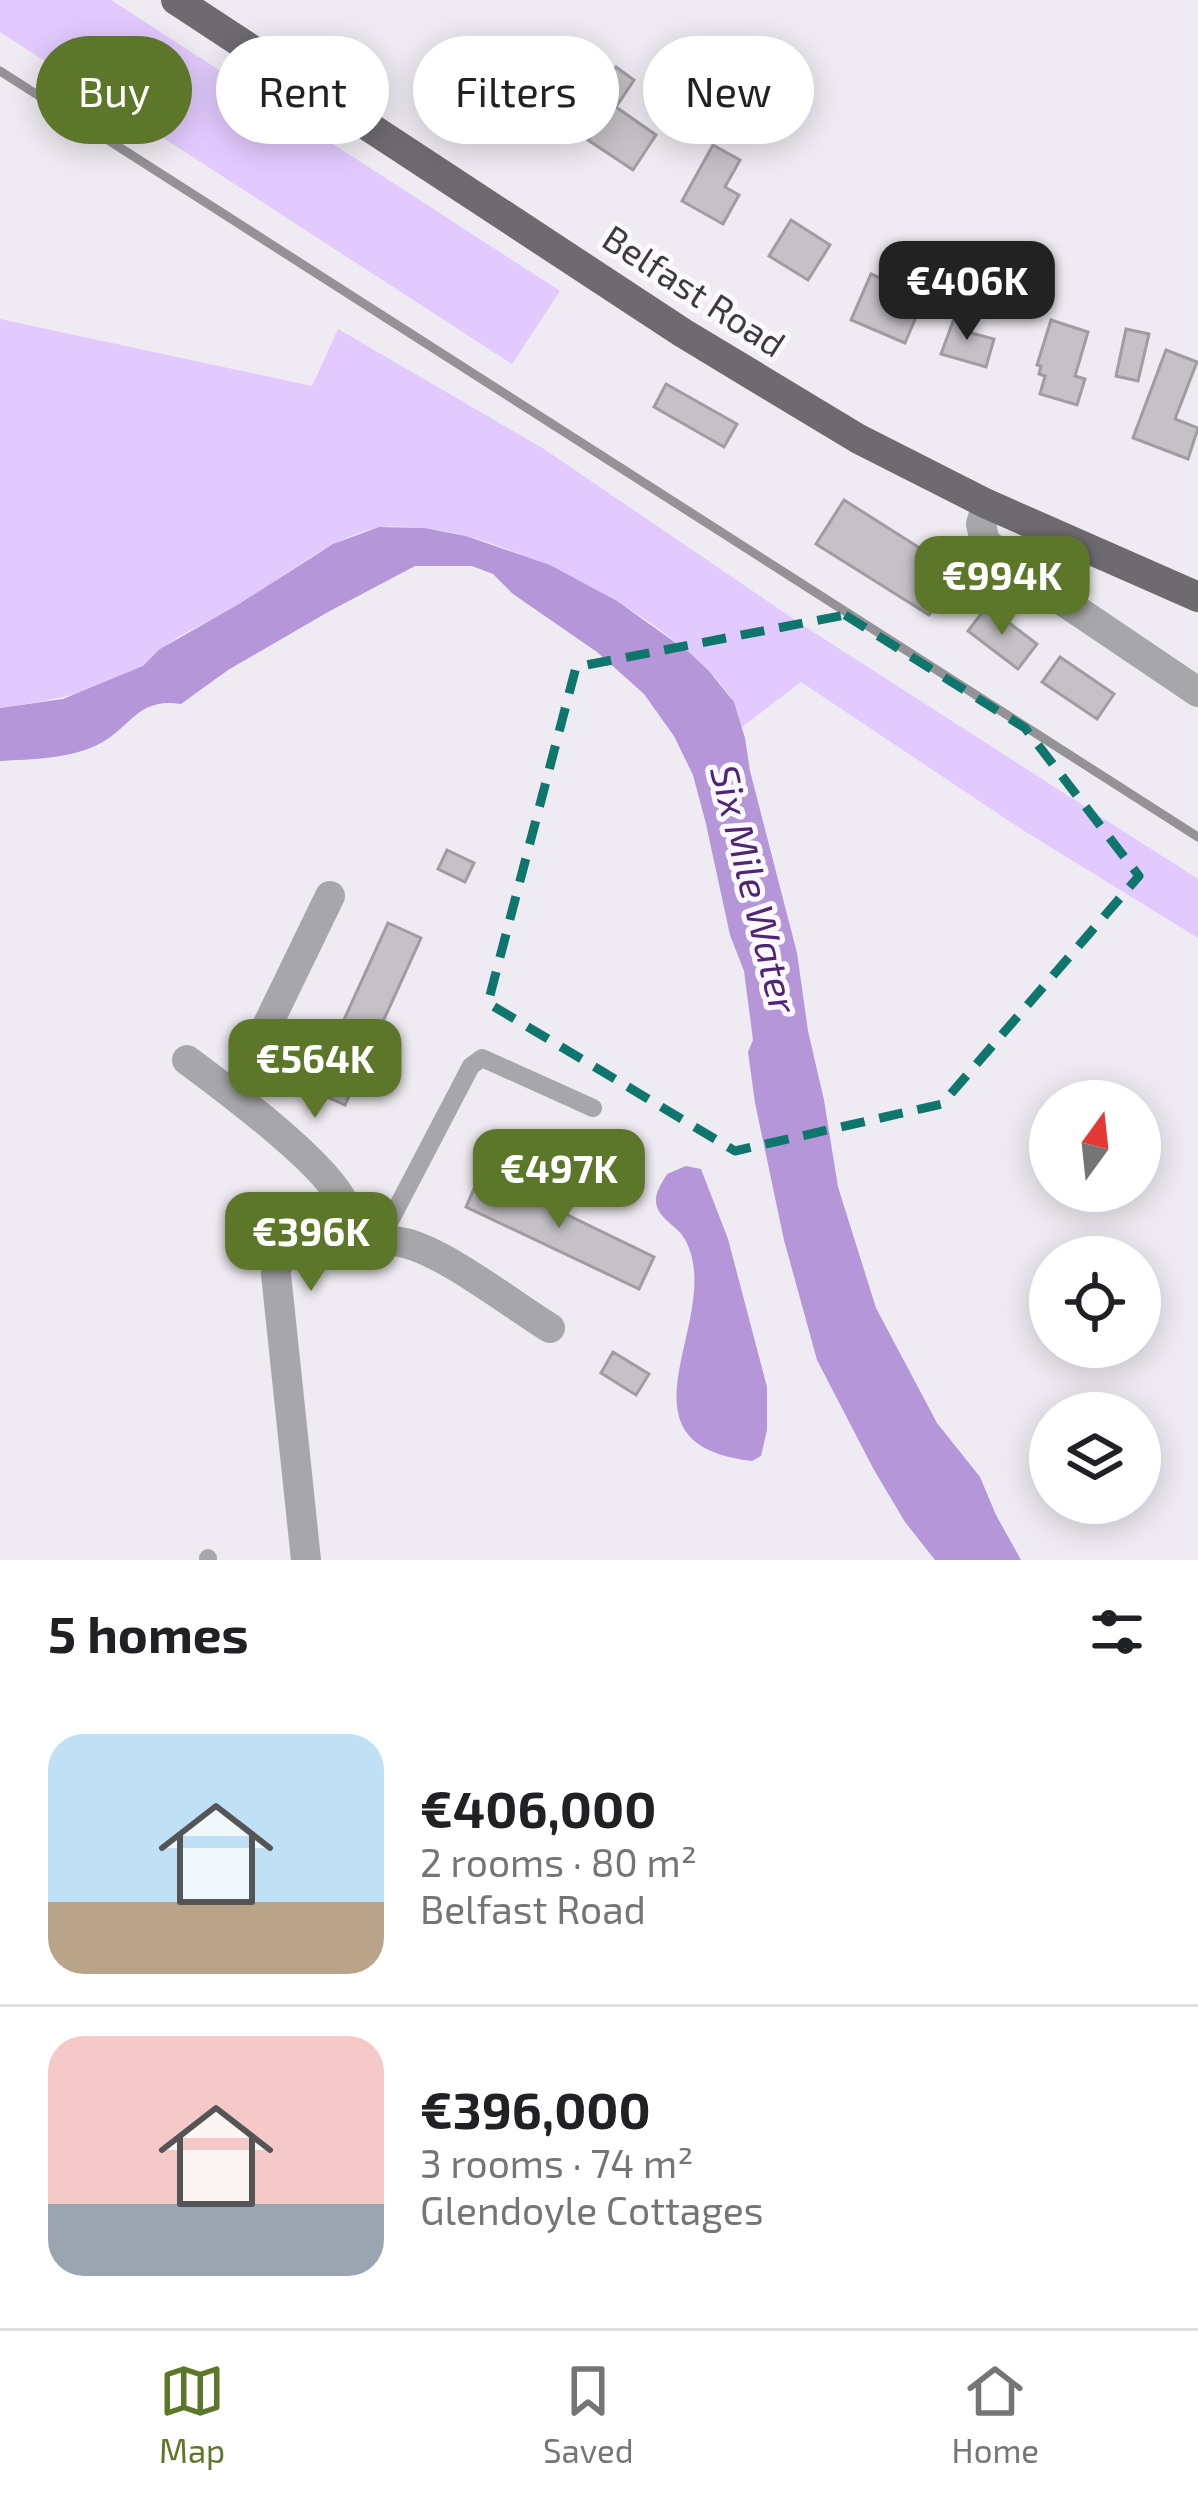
<!DOCTYPE html>
<meta charset="utf-8">
<style>
:root{--surface:#fff;--page:#f2f2f2;--text:#202124;--muted:#757577;--line:#e0e0e0;--accent:#5d772a}
body{margin:0;font-family:"Exo 2",sans-serif;background:var(--page);color:var(--text);height:100vh;display:flex;flex-direction:column;font-size:45px;white-space:nowrap}
*{box-sizing:border-box;margin:0}
p{font-size:39px;color:var(--muted)}
.icon{flex:none;width:66px;height:66px;fill:none;stroke:currentColor;stroke-width:2;stroke-linecap:round;stroke-linejoin:round}
.map{position:relative;height:1560px;overflow:hidden}
.details{display:flex;flex-direction:column;background:var(--surface);flex:1}
.details>*{flex:none}
.hud{position:absolute;left:36px;top:36px;width:1128px;height:108px;display:flex;gap:24px}
.needle{width:78px;rotate:15deg}
.tools{position:absolute;left:1029px;top:1080px;display:grid;gap:24px}
.tools a{display:grid;place-items:center;width:132px;height:132px;border-radius:50%;background:var(--surface);box-shadow:0 6px 30px #0003;font-size:60px}
.price{position:absolute;translate:-50% -102px;padding:0 27px;border-radius:24px;background:var(--accent);color:#fff;font-size:39px;line-height:78px;filter:drop-shadow(0 3px 6px #0008)}
.price::after{content:'';position:absolute;left:50%;top:72px;width:36px;height:27px;margin-left:-18px;background:inherit;clip-path:polygon(0 0,100% 0,50% 100%)}
.price.selected{background:#222;color:#fff}
ul{padding:0;list-style:none}
li{display:flex;align-items:center;gap:36px;height:300px;padding:0 48px}
li+li{border-top:3px solid var(--line)}
li span{display:grid;place-items:center;flex:none;width:336px;height:240px;border-radius:36px;color:#555}
li>.icon{margin-inline-start:auto}
span .icon{width:144px;height:144px;fill:#fffc;stroke-width:1}
li b{font-size:51px}
h2{display:flex;justify-content:space-between;align-items:center;height:144px;padding:0 48px;font-size:51px}
.pill{padding:0 42px;border-radius:54px;background:var(--surface);box-shadow:0 6px 30px #0003;font-size:42px;line-height:108px}
.pill.selected{background:var(--accent);color:#fff}
.tab-bar{display:flex;justify-content:space-around;align-items:center;height:168px;border-top:3px solid var(--line);background:var(--surface);font-size:33px;color:var(--muted)}
.tab-bar a{display:grid;justify-items:center;gap:6px}
.tab-bar .selected{color:var(--accent)}
.map>svg:first-child{display:block}
</style>
<div class="map">
<svg width="1198" height="1560" viewBox="0 0 1198 1560">
<rect width="100%" height="100%" fill="#eeebf2"/>
<path fill="#e2cafe" d="M0,0H111L560,291L512,364L0,32Z
M0,319L312,386L338,329L544,449L804,626L1198,879V938L1021,829L801,682L742,727C739,719 737,709 733,701C709,660 641,614 600,592C535,558 458,522 383,527C339,531 278,581 239,605C214,620 183,631 160,650C152,656 148,663 140,668C96,693 48,701 0,708Z"/>
<path fill="#b596d8" d="M379,527L425,528L466,536L550,565L617,601L690,653L709,671L734,702L745,738L750,771L797,953L808,1031L824,1100L838,1187L876,1308L937,1423L980,1477L996,1515L1021,1560H935L905,1522L874,1470L817,1360L784,1240L755,1103L748,1052L753,1040L744,971L730,935L706,824L693,775L674,736L644,694L597,652L513,594L493,574L472,566H415L328,612L228,670L181,704C136,697 131,729 97,745C68,759 32,759 0,761V708L63,699L143,666L160,649L239,604L333,544Z
M686,1166L701,1169L728,1239L767,1387V1430L761,1456L752,1461C622,1446 701,1346 694,1270C693,1259 689,1244 682,1235C674,1224 655,1216 656,1199C656,1191 663,1181 667,1174Z"/>
<path fill="#c4c1c7" stroke="#9f9da3" stroke-width="3" d="M616,67L634,80L616,107L656,135L633,170L588,140L597,127L582,117Z
M713,145L740,160L725,187L739,195L723,224L682,201Z
M791,220L830,245L808,280L769,256Z
M871,274L894,284L887,299L918,312L905,343L851,320Z
M955,316L975,321L971,333L994,339L986,367L941,354Z
M1051,320L1088,332L1075,376L1085,379L1077,405L1040,394L1045,376L1039,374L1041,366L1037,365Z
M1126,329L1149,334L1138,381L1116,376Z
M1166,350L1197,362L1175,419L1198,428L1188,459L1133,438Z
M666,384L737,424L724,447L654,407Z
M844,500L956,571L929,615L816,544Z
M987,606L1037,644L1018,669L968,631Z
M1060,657L1114,694L1097,719L1042,682Z
M447,850L474,863L465,882L438,869Z
M388,923L421,938L345,1105L312,1090Z
M481,1173L654,1257L639,1289L466,1207Z
M613,1352L649,1374L636,1395L601,1373Z"/>
<g fill="none" stroke-linecap="round" stroke-linejoin="round">
<path stroke="#a7a6a8" stroke-width="18" d="M380,1240L471,1066L482,1058L593,1108
M208,1558V1560"/>
<path stroke="#a7a6a8" stroke-width="30" d="M987,504L981,524L985,542L1035,582L1198,692
M187,1060C222,1086 335,1169 346,1209C348,1217 346,1228 346,1237
M234,1094L330,896
M306,1560L276,1274C278,1249 289,1245 312,1242C342,1238 374,1236 405,1243C446,1253 511,1304 550,1328"/>
<path stroke="#6d6b70" stroke-width="30" d="M176,0L683,333L857,438L987,504L1198,597"/>
<path stroke="#949297" stroke-width="9" d="M0,71L1198,837"/>
</g>
<path fill="none" stroke="#0f766e" stroke-width="9" stroke-dasharray="24 15" stroke-linejoin="round" d="M845,615L1025,728L1139,876L942,1104L735,1151L488,1003L576,667Z"/>
<g text-anchor="middle" stroke-width="10" stroke-linejoin="round" paint-order="stroke">
<g font-size="36" fill="#3d3b3e" stroke="#fbf9fe">
<text transform="translate(694 291) rotate(33)" y="13">Belfast Road</text>
</g>
<g font-size="39" font-style="italic" fill="#502674" stroke="#fbf9fe">
<text transform="translate(754 889) rotate(76)" y="14">Six Mile Water</text>
</g>
</g>
</svg>
<div class="tools">
<a><svg class="needle" viewBox="-14 -14 28 28"><path d="M0-13l5 13h-10z" fill="#e53935"/><path d="M0 13l5-13h-10z" fill="#757577"/></svg></a>
<a><svg class="icon" aria-label="locate" viewBox="0 0 24 24"><circle cx="12" cy="12" r="6"/><path d="M12 2v4M12 18v4M2 12h4M18 12h4"/></svg></a>
<a><svg class="icon" aria-label="layers" viewBox="0 0 24 24"><path d="M12 4l9 5-9 5-9-5zM3 14l9 5 9-5"/></svg></a>
</div>
<b class="price selected" style="left:967px;top:343px">€406K</b>
<b class="price" style="left:1002px;top:638px">€994K</b>
<b class="price" style="left:315px;top:1121px">€564K</b>
<b class="price" style="left:559px;top:1231px">€497K</b>
<b class="price" style="left:311px;top:1294px">€396K</b>
<div class="hud">
<a class="pill selected">Buy</a>
<a class="pill">Rent</a>
<a class="pill">Filters</a>
<a class="pill">New</a>
</div>
</div>
<section class="details">
<h2>5 homes<svg class="icon" aria-label="filters" viewBox="0 0 24 24"><path d="M4 7h16M4 17h16"/><circle cx="9" cy="7" r="2"/><circle cx="15" cy="17" r="2"/></svg></h2>
<ul>
<li><span style="background:linear-gradient(#bfe0f5 70%,#b9a48a 0)"><svg class="icon" aria-label="home" viewBox="0 0 24 24"><path d="M3 11l9-7 9 7M6 9v11h12V9"/></svg></span><div><b>€406,000</b><p>2 rooms · 80 m²</p><p>Belfast Road</p></div></li>
<li><span style="background:linear-gradient(#f6c9c9 70%,#9aa5b1 0)"><svg class="icon" aria-label="home" viewBox="0 0 24 24"><path d="M3 11l9-7 9 7M6 9v11h12V9"/></svg></span><div><b>€396,000</b><p>3 rooms · 74 m²</p><p>Glendoyle Cottages</p></div></li>
</ul>
</section>
<nav class="tab-bar">
<a class="selected"><svg class="icon" aria-label="map" viewBox="0 0 24 24"><path d="M3 6l6-2 6 2 6-2v14l-6 2-6-2-6 2zM9 4v14M15 6v14"/></svg>Map</a>
<a><svg class="icon" aria-label="saved" viewBox="0 0 24 24"><path d="M7 4h10v16l-5-4-5 4z"/></svg>Saved</a>
<a><svg class="icon" aria-label="home" viewBox="0 0 24 24"><path d="M3 11l9-7 9 7M6 9v11h12V9"/></svg>Home</a>
</nav>
